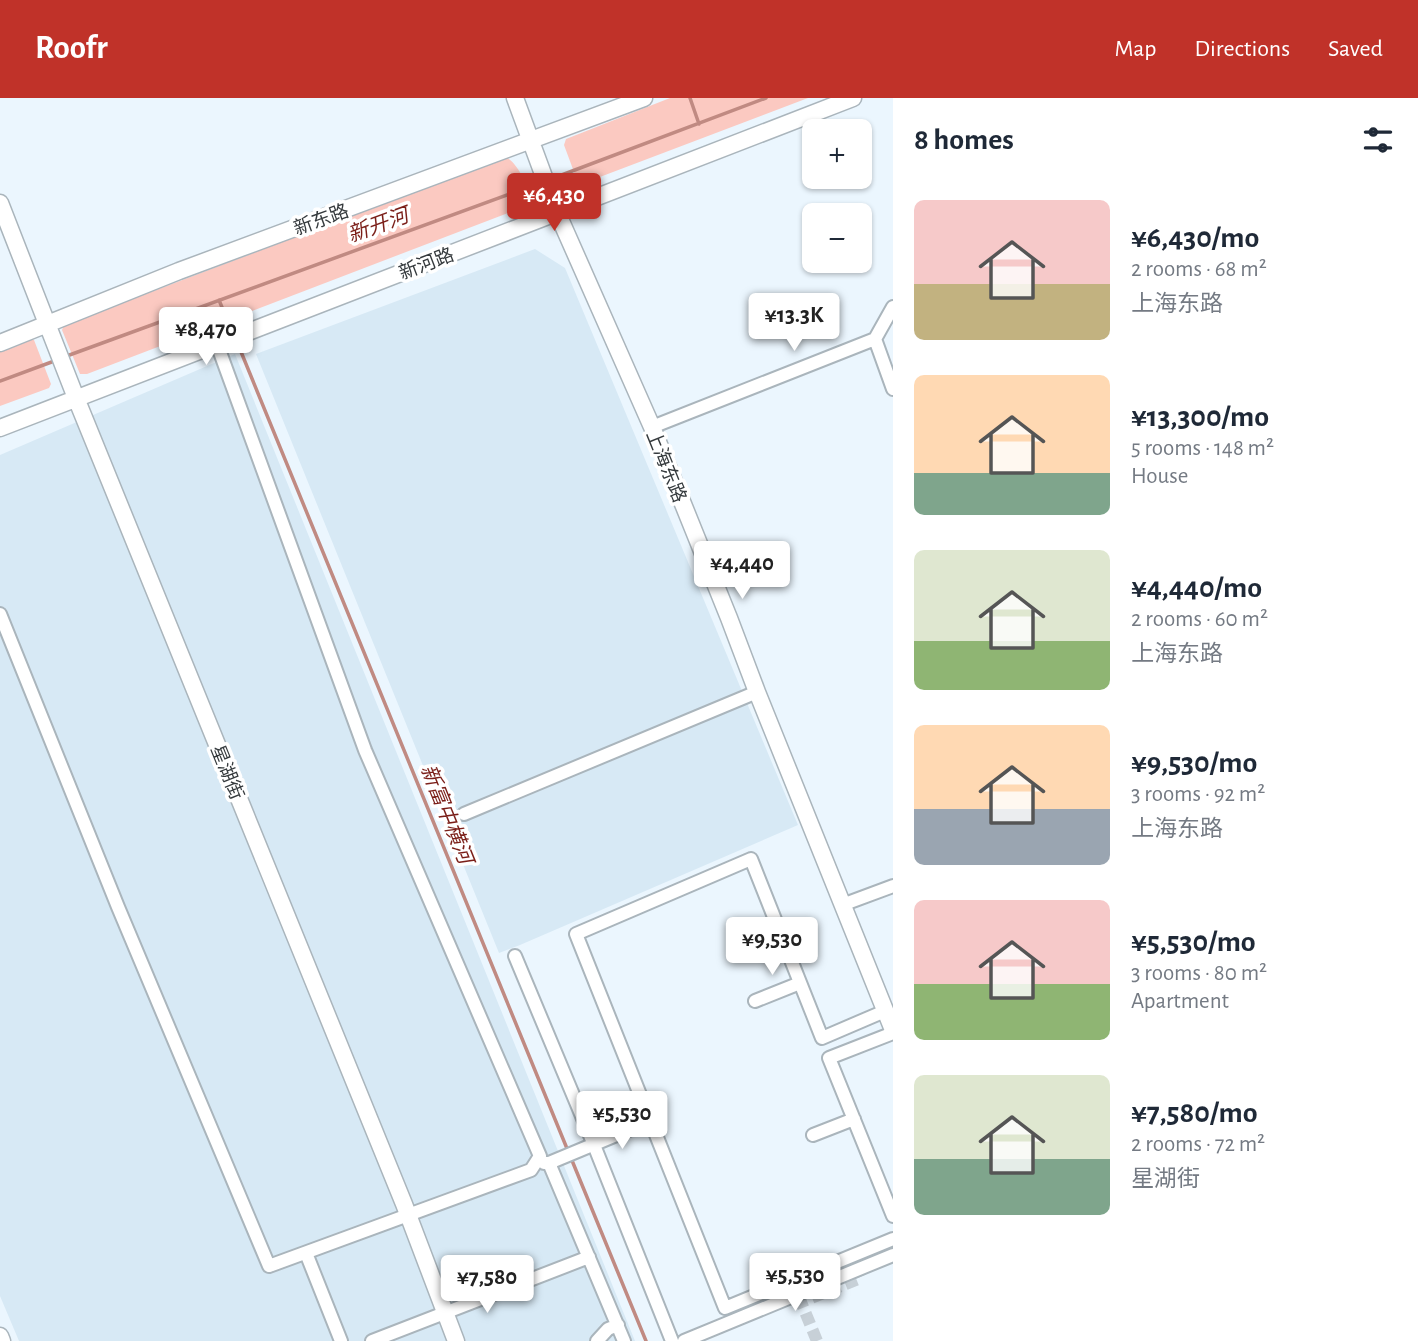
<!DOCTYPE html>
<meta charset="utf-8">
<style>
:root{--surface:#fff;--page:#f6f6f7;--text:#1f2937;--muted:#747a83;--accent:#c03229}
body{margin:0;font-family:"Alegreya Sans","Noto Sans SC",sans-serif;background:var(--page);color:var(--text);height:100vh;display:flex;flex-direction:column;font-size:26px;white-space:nowrap}
*{box-sizing:border-box;margin:0}
p{font-size:23px;color:var(--muted)}
.icon{flex:none;width:38px;height:38px;fill:none;stroke:currentColor;stroke-width:2;stroke-linecap:round;stroke-linejoin:round}
.map{position:relative;flex:1;overflow:hidden}
.details{display:flex;flex-direction:column;background:var(--surface);width:525px}
.details>*{flex:none}
.buttons{position:absolute;left:802px;top:21px;display:grid;gap:14px}
.buttons a{display:grid;place-items:center;width:70px;height:70px;border-radius:10px;background:var(--surface);box-shadow:0 2px 5px #0004;font-size:35px}
.price{position:absolute;translate:-50% -60px;padding:0 16px;border-radius:7px;background:#fff;color:#222;font-size:23px;line-height:46px;filter:drop-shadow(0 2px 4px #0008)}
.price::after{content:'';position:absolute;left:50%;top:42px;width:21px;height:16px;margin-left:-10px;background:inherit;clip-path:polygon(0 0,100% 0,50% 100%)}
.price.current{background:var(--accent);color:#fff}
ul{padding:0;list-style:none}
li{display:flex;align-items:center;gap:21px;height:175px;padding:0 21px}
li span{display:grid;place-items:center;flex:none;width:196px;height:140px;border-radius:10px;color:#555}
li>.icon{margin-inline-start:auto}
span .icon{width:84px;height:84px;fill:#fffc;stroke-width:1}
li b{font-size:30px}
h2{display:flex;justify-content:space-between;align-items:center;height:84px;padding:0 21px;font-size:30px}
header{display:flex;align-items:center;gap:42px;box-sizing:border-box;height:98px;padding:0 35px;background:var(--accent);color:#fff}
header strong{font-size:33px}
nav{display:flex;gap:38px;margin-inline-start:auto;font-size:24px}
main{display:flex;flex:1;min-height:0}
.map>svg:first-child{display:block}
</style>
<header>
<strong>Roofr</strong>
<nav><a>Map</a><a>Directions</a><a>Saved</a></nav>
</header>
<main>
<div class="map">
<svg width="893" height="1243" viewBox="0 0 893 1243">
<rect width="100%" height="100%" fill="#ebf6fe"/>
<path fill="#d7e9f5" d="M535,151L565,170L798,727L520,847L499,855L256,256Z
M235,256L635,1243H19L0,1198V357Z"/>
<path fill="#fbc9c1" d="M670,0H808L584,85L577,82L564,47L566,41Z
M506,59C519,66 531,93 529,107L87,276H80L62,232L64,227Z
M31,240L34,242L51,286L49,290L0,308V252Z"/>
<g fill="none" stroke-linecap="round" stroke-linejoin="round">
<path stroke="#c08a82" stroke-width="3.5" d="M690,0L699,26
M551,81L766,0
M219,202L232,234
M237,244L568,1053
M64,259L540,85
M0,283L57,262
M571,1060L646,1243"/>
<path stroke="#c7d0d7" stroke-width="12" stroke-dasharray="12 6" stroke-linecap="butt" d="M817,1243L801,1204L861,1180L857,1171"/>
<defs>
<path id="minor" d="M875,241L893,209
M652,329L875,241L893,291
M0,516L118,809L269,1168L531,1072L540,1058L365,652L217,246
M464,716L757,594
M842,807L893,788
M515,858L594,1047L672,1243
M755,903L800,885
M885,913L822,940L751,761L576,836L725,1210L893,1141
M893,935L829,960L893,1118
M813,1037L854,1021
M544,1065H549L650,1023
M549,1065L624,1243
M306,1155L341,1243
M372,1243L589,1159
M597,1243L608,1231L618,1227
M684,1243L893,1157"/>
<path id="tertiary" d="M515,0L557,114L652,329L729,520L757,594L893,932
M0,105L76,300L404,1106L456,1243
M0,245L179,173L644,0
M0,330L853,0
M0,1238L2,1243"/>
</defs>
<use href="#minor" stroke="#aab5bc" stroke-width="16"/>
<use href="#tertiary" stroke="#aab5bc" stroke-width="19"/>
<use href="#minor" stroke="#fff" stroke-width="12"/>
<use href="#tertiary" stroke="#fff" stroke-width="16"/>
</g>
<g text-anchor="middle" stroke-width="7" stroke-linejoin="round" paint-order="stroke">
<g font-size="19" fill="#353a3d" stroke="#fff">
<text transform="translate(321 121) rotate(-20)" y="7">新东路</text>
<text transform="translate(426 165) rotate(-21)" y="7">新河路</text>
<text transform="translate(667 368) rotate(68)" y="7">上海东路</text>
<text transform="translate(228 674) rotate(68)" y="7">星湖街</text>
</g>
<g font-size="21" font-style="italic" fill="#7b1f19" stroke="#fff">
<text transform="translate(378 127) rotate(-20)" y="7">新开河</text>
<text transform="translate(447 716) rotate(68)" y="7">新富中横河</text>
</g>
</g>
</svg>
<div class="buttons">
<a>+</a>
<a>−</a>
</div>
<b class="price current" style="left:554px;top:135px">¥6,430</b>
<b class="price" style="left:794px;top:255px">¥13.3K</b>
<b class="price" style="left:206px;top:269px">¥8,470</b>
<b class="price" style="left:742px;top:503px">¥4,440</b>
<b class="price" style="left:772px;top:879px">¥9,530</b>
<b class="price" style="left:622px;top:1053px">¥5,530</b>
<b class="price" style="left:795px;top:1215px">¥5,530</b>
<b class="price" style="left:487px;top:1217px">¥7,580</b>
</div>
<section class="details">
<h2>8 homes<svg class="icon" aria-label="filters" viewBox="0 0 24 24"><path d="M4 7h16M4 17h16"/><circle cx="9" cy="7" r="2"/><circle cx="15" cy="17" r="2"/></svg></h2>
<ul>
<li><span style="background:linear-gradient(#f6c9c9 60%,#c2b280 0)"><svg class="icon" aria-label="home" viewBox="0 0 24 24"><path d="M3 11l9-7 9 7M6 9v11h12V9"/></svg></span><div><b>¥6,430/mo</b><p>2 rooms · 68 m²</p><p>上海东路</p></div></li>
<li><span style="background:linear-gradient(#ffd9b3 70%,#7fa58c 0)"><svg class="icon" aria-label="home" viewBox="0 0 24 24"><path d="M3 11l9-7 9 7M6 9v11h12V9"/></svg></span><div><b>¥13,300/mo</b><p>5 rooms · 148 m²</p><p>House</p></div></li>
<li><span style="background:linear-gradient(#dfe7d0 65%,#8fb573 0)"><svg class="icon" aria-label="home" viewBox="0 0 24 24"><path d="M3 11l9-7 9 7M6 9v11h12V9"/></svg></span><div><b>¥4,440/mo</b><p>2 rooms · 60 m²</p><p>上海东路</p></div></li>
<li><span style="background:linear-gradient(#ffd9b3 60%,#9aa5b1 0)"><svg class="icon" aria-label="home" viewBox="0 0 24 24"><path d="M3 11l9-7 9 7M6 9v11h12V9"/></svg></span><div><b>¥9,530/mo</b><p>3 rooms · 92 m²</p><p>上海东路</p></div></li>
<li><span style="background:linear-gradient(#f6c9c9 60%,#8fb573 0)"><svg class="icon" aria-label="home" viewBox="0 0 24 24"><path d="M3 11l9-7 9 7M6 9v11h12V9"/></svg></span><div><b>¥5,530/mo</b><p>3 rooms · 80 m²</p><p>Apartment</p></div></li>
<li><span style="background:linear-gradient(#dfe7d0 60%,#7fa58c 0)"><svg class="icon" aria-label="home" viewBox="0 0 24 24"><path d="M3 11l9-7 9 7M6 9v11h12V9"/></svg></span><div><b>¥7,580/mo</b><p>2 rooms · 72 m²</p><p>星湖街</p></div></li>
</ul>
</section>
</main>
